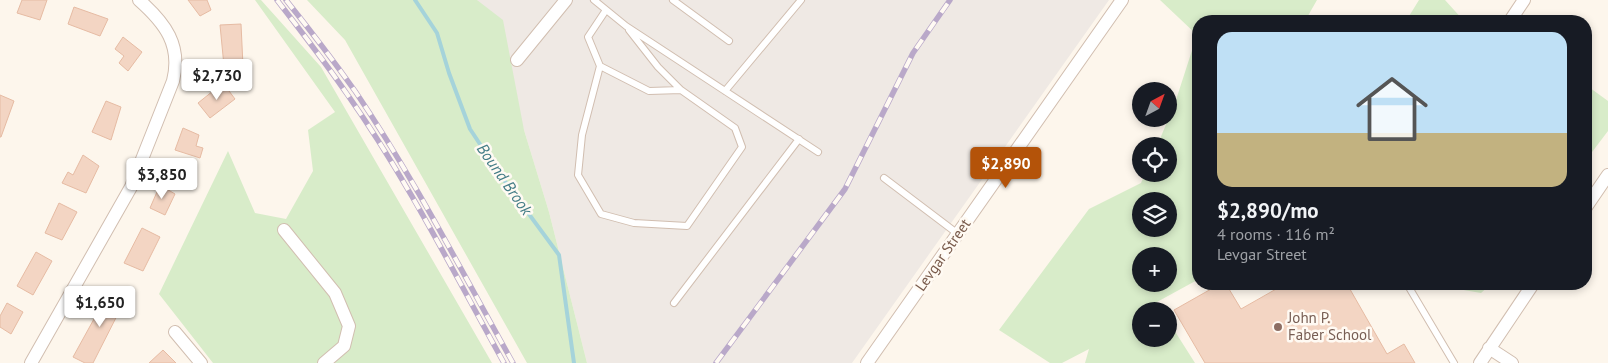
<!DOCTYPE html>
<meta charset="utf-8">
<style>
:root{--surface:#171b24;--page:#242831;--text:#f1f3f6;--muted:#9ea1a6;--line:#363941;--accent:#b45309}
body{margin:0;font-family:"PT Sans",sans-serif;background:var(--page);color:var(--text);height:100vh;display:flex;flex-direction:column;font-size:19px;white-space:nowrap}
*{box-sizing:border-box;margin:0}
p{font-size:16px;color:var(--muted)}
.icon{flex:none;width:28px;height:28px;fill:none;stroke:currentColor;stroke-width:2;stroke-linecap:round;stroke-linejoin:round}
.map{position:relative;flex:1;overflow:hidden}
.sheet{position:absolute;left:1192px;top:15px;width:400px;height:275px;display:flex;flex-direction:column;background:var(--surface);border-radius:20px;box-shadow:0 2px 8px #0003}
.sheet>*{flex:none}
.needle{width:32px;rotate:41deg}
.buttons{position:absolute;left:1132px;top:82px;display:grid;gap:10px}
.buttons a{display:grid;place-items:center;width:45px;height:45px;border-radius:50%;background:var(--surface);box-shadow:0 2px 8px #0003;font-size:25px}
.price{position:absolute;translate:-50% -42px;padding:0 11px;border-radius:5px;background:#fff;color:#222;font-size:16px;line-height:32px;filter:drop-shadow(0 1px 2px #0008)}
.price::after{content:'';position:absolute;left:50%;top:30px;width:15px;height:11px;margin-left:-8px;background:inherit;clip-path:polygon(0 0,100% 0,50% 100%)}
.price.selected{background:var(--accent);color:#fff}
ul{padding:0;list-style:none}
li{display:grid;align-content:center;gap:10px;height:265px;padding:0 25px}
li+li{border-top:1px solid var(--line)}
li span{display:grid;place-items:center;height:155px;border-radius:15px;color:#555}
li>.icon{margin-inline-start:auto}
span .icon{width:90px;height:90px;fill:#fffc;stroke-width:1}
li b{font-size:21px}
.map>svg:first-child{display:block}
</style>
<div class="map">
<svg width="1608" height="363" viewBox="0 0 1608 363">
<rect width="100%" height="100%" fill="#fdf6ec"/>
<path fill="#efe9e4" d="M477,0H1109L852,363H587L549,212L524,130Z"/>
<path fill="#d8ecc9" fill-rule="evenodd" d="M255,0H261L321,67L492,363H213L159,294L228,151L255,213L286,219L313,171L308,130L335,112Z
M307,0H477L503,20L524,130L549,212L587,363H527L345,40Z
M1160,0H1317L1305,21H1199V279L1157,302L1162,311H1141V339H1169V322L1195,363H1085L1089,349L1062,363H1050L999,330L1089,209L1141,183L1145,174H1169V146H1157L1175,103L1197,35ZM1169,201V229H1141V201ZM1169,256V284H1141V256Z
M1419,0H1445L1464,21H1406Z
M1586,85L1608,101V131L1586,160Z
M1450,284H1491L1481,293L1452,288Z"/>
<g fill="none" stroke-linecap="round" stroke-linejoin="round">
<path stroke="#a5d3da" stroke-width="4" d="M415,0L437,33L449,73L470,129L501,176L559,255L574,363"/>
</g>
<path fill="#f3d5c3" stroke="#e6bba3" d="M22,0H47L40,20L17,13Z
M188,0H207L211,10L200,16Z
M74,7L108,19L100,36L68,24Z
M241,24L243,66H224L220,25Z
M123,37L142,52L128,71L119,63L124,56L115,49Z
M223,83L235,99L210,118L198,103Z
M0,95L14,101L1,137H0Z
M106,101L121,107L111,140L92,132Z
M183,128L199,135L196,146L203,148L200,158L175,150Z
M83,155L99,166L86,193L62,183L68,172L73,175Z
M160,185L175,194L165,215L150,208Z
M59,203L77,212L62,240L45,233Z
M142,228L160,237L143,271L124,263Z
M36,252L52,261L33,295L17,286Z
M1220,284H1226L1241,309L1285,284H1347L1387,354L1404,344L1415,363H1205L1174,310Z
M110,290L126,298L93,363H85L73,357Z
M7,303L23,312L11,334L0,327V316Z
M163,350L176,363H149Z"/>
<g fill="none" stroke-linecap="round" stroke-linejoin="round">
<defs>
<path id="lane" d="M594,0L626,26L818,152
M673,0L729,41
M629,30L658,67L681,90
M600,66L649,91L681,90L735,128L742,147L687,226L634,223L601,214L578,175L582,135L600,66L588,37L606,10
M725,91L801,0
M884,178L958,234
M1407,284L1454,363
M674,303L799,139"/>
<path id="street" d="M1510,21L1524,0
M517,60L566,0
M1586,207L1608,175
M284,230L335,293L349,326L344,346L324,363
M175,332L201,363
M1489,348L1512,363
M31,363L131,187L173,81C182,45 165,23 139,0
M867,363L1122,0
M1480,363L1533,284"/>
</defs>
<use href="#lane" stroke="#d1beb0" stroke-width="8"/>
<use href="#street" stroke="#d1beb0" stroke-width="14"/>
<use href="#lane" stroke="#fff" stroke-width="6"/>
<use href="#street" stroke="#fff" stroke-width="12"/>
<defs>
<path id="rail" d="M277,0C301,31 325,62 347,94C407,179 454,273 504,363
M286,0C310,30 333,60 355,91C414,178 462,272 513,363
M716,363L845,189L913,53L950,0"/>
</defs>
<use href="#rail" stroke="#b9a8c9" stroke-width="5.5"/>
<use href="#rail" stroke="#fffaf3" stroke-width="4" stroke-dasharray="11" stroke-linecap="butt"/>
</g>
<circle fill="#8d6e63" stroke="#fffaf3" stroke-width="2" cx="1278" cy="327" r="5"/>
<g text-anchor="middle" stroke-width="5" stroke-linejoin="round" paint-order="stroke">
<g font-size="15" fill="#7a5c4d" stroke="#fffaf3">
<text transform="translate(943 255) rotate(-55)" y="5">Levgar Street</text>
</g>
<g font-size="15" fill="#785e54" stroke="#fffaf3" text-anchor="start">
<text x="1288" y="323">John P.<tspan x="1288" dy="17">Faber School</tspan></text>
</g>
<g font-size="16" font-style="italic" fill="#437c86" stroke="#fffaf3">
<text transform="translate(505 179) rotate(55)" y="6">Bound Brook</text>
</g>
</g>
</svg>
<div class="buttons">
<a><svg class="needle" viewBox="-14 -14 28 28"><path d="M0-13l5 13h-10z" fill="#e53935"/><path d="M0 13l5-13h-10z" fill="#9ea1a6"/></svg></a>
<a><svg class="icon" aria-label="locate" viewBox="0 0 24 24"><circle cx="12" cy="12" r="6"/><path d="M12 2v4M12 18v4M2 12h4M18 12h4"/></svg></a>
<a><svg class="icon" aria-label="layers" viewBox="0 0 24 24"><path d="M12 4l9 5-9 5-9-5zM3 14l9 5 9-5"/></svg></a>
<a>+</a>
<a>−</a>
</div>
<b class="price" style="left:217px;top:101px">$2,730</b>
<b class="price selected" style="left:1006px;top:189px">$2,890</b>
<b class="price" style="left:162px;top:200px">$3,850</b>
<b class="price" style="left:100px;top:328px">$1,650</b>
<section class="sheet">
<ul>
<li><span style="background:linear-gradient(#bfe0f5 65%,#c2b280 0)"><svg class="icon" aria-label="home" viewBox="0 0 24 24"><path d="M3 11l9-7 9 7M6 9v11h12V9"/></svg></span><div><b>$2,890/mo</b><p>4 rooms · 116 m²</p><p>Levgar Street</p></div></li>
</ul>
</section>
</div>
